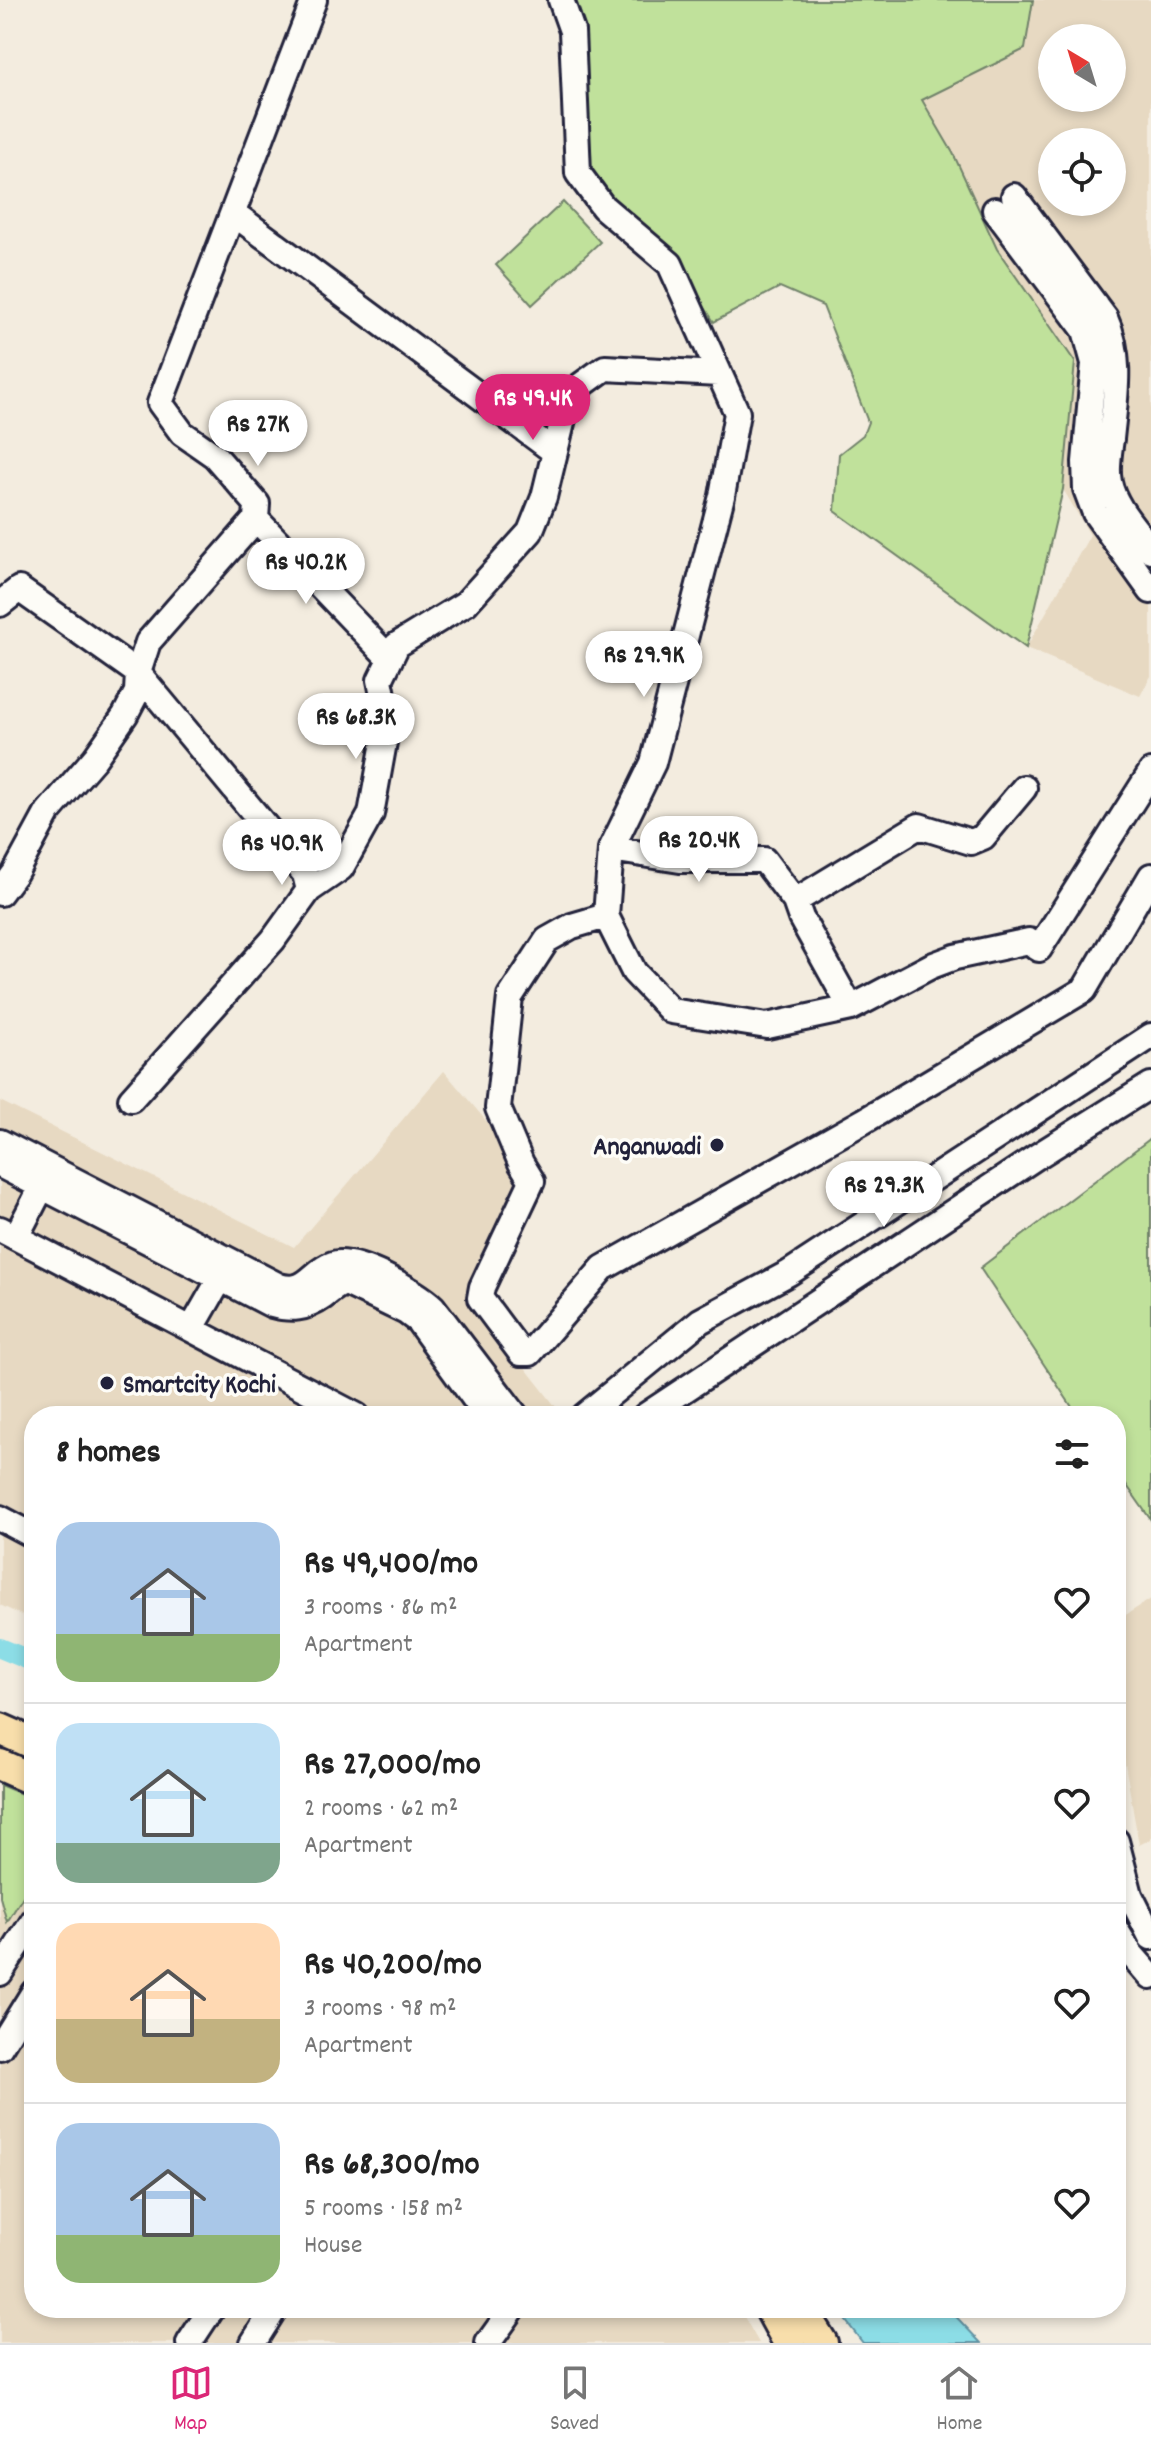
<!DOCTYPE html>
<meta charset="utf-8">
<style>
:root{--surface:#fff;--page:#f2f2f2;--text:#222;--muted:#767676;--line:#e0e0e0;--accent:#db2777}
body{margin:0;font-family:Dekko,sans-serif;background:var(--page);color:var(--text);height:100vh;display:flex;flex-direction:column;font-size:30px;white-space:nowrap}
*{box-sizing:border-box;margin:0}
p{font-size:26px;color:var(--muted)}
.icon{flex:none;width:44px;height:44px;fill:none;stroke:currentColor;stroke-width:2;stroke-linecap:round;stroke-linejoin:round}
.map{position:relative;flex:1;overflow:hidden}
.sheet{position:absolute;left:24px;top:1406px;width:1102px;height:912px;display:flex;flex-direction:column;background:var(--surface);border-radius:32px;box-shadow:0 4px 12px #0003}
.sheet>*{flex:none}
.needle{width:52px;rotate:322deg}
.buttons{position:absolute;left:1038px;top:24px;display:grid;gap:16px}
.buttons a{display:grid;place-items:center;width:88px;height:88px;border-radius:50%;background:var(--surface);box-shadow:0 4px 12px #0003;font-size:40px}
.price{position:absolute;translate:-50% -68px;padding:0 18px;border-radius:28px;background:#fff;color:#222;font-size:26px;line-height:52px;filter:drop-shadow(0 2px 4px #0008)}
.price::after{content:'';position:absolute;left:50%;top:48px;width:24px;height:18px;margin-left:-12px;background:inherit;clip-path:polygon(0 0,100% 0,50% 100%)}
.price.active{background:var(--accent);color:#fff}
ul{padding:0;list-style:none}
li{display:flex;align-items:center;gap:24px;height:200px;padding:0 32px}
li+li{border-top:2px solid var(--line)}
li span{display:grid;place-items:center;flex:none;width:224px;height:160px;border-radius:24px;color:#555}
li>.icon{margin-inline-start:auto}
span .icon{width:96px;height:96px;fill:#fffc;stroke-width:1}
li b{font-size:34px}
h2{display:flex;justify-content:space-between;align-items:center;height:96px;padding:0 32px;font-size:34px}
.tab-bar{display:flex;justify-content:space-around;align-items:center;height:112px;border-top:2px solid var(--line);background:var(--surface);font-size:22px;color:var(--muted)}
.tab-bar a{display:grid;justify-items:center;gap:4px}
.tab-bar .active{color:var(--accent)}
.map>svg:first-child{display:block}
</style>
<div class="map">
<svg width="1151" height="2343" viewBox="0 0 1151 2343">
<rect width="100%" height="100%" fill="#f3ecdf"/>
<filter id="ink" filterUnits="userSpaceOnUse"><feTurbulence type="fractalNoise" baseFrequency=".0125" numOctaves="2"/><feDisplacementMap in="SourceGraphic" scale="16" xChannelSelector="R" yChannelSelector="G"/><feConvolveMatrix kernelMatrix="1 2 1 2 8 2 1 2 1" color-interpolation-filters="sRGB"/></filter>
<g filter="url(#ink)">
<path fill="#e7d9c2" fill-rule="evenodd" d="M1033,0H1151V676L1140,696L1026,648L1090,535L1063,489L1075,362L997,249L953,153L921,99L1024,49ZM1052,38H1112V98H1052ZM1052,142H1112V202H1052Z
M444,1071L532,1175L473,1301L563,1416H34V1621L0,1605V1101L294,1247Z
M1151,1599V1839L1139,1845L1123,1752L1116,1735V1621Z
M0,1798L34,1814V2308H739L759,2343H0Z"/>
<path fill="#c0e19b" stroke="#71826b" stroke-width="2" d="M568,0H1033L1025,49L922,100L953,153L997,249L1075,362L1063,489L1026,648L835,511L839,454L863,435L868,422L823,306L780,287L714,322L675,260L585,174Z
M563,202L600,242L532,305L496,265Z
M1151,1138V1520L1116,1470V1416H1078L980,1268Z
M0,1785L34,1799V1879L7,1922L0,1897Z"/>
<path fill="#8cdde6" stroke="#6292a2" stroke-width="2" d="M836,2308H948L981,2343H863Z"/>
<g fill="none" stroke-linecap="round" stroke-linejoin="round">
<path stroke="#8cdde6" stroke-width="20" d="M0,1648L34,1662"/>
<defs>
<path id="minor" d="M561,0L572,31L578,173L603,207L670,264L737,413L722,496L653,763L611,849L606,916L634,972L671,1011L767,1026L851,1008L931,966L955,957L1029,941L1039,949L1151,772
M1014,196L1105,318C1123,357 1115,398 1111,439C1109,453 1106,468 1109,482C1114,507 1137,530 1151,550
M995,210L1085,330L1094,363L1085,462L1086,489L1095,513L1151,591
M233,213L555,452
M256,519L390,659
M0,604L19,589L138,673L305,874L309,890L273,940L131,1099
M611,849L680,860H764L795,901
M309,890L341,868L371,814L388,720L380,680L397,645L466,603L530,532L544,497L569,394L605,368L719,374
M0,893L15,873L48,812L95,758L125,715L137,692L138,673L148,642L256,519L257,504L215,456L182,433L160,403L314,0
M606,916L572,926L547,940L510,997L498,1108L521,1163L532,1181L482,1287L480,1298L521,1353H530L603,1268L864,1121L1084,990L1151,876
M851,1008L801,918L795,901L919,826L971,842L983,837L1024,788
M0,1142L279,1286C308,1294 311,1271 333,1264C355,1257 417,1291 433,1307L516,1416
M0,1165L272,1305C291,1310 306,1309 323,1297C331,1291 336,1285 346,1283L406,1312L418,1321L487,1416
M0,1229L357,1416
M16,1237L48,1175
M192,1328L227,1267
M584,1416L700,1321L789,1273L1151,1036
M645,1416L1036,1157L1151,1085
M0,1518L34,1536
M1116,1841L1130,1895L1151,1937
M1116,1930L1130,1953L1151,1977
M0,1973L34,1920
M0,2047L34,1992
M189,2343L212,2308
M253,2343L275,2308
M488,2343L513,2308"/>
<path id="major" d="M0,1729L34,1744
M0,1765L34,1780
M770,2308L789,2343
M800,2308L822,2343"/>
</defs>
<use href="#minor" stroke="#22223b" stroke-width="30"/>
<use href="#major" stroke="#22223b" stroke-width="36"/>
<use href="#minor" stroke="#fdfcf7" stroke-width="24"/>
<use href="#major" stroke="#f8deab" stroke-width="30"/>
</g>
</g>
<g fill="#22223b" stroke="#fdfcf7" stroke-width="3">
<circle cx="717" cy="1145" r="8"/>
<circle cx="107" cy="1383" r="8"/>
</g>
<g text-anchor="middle" stroke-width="7" stroke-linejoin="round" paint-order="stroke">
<g font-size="26" font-weight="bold" fill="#22223b" stroke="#fdfcf7" text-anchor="end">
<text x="701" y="1154">Anganwadi</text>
<text x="123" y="1392" text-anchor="start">Smartcity Kochi</text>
</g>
</g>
</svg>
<div class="buttons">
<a><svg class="needle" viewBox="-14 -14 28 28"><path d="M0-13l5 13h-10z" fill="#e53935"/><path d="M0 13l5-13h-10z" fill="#767676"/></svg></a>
<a><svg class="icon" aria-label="locate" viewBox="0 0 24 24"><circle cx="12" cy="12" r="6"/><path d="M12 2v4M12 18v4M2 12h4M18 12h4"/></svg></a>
</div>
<b class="price active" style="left:533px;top:442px">Rs 49.4K</b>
<b class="price" style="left:258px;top:468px">Rs 27K</b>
<b class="price" style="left:306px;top:606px">Rs 40.2K</b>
<b class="price" style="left:644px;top:699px">Rs 29.9K</b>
<b class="price" style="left:356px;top:761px">Rs 68.3K</b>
<b class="price" style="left:699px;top:884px">Rs 20.4K</b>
<b class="price" style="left:282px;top:887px">Rs 40.9K</b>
<b class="price" style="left:884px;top:1229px">Rs 29.3K</b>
<section class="sheet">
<h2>8 homes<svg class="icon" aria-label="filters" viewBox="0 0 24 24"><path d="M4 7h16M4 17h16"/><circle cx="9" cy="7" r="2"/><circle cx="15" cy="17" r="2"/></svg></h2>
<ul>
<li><span style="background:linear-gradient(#a9c7e8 70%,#8fb573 0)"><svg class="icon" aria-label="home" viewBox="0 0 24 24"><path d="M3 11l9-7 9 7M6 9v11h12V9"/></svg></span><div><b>Rs 49,400/mo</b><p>3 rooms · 86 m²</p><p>Apartment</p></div><svg class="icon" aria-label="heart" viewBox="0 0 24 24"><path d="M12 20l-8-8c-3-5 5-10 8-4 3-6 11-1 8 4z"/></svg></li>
<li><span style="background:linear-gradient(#bfe0f5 75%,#7fa58c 0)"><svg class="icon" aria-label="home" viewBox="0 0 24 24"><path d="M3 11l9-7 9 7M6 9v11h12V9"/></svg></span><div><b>Rs 27,000/mo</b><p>2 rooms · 62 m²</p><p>Apartment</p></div><svg class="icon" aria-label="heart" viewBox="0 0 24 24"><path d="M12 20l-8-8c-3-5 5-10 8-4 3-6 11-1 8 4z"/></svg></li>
<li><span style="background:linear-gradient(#ffd9b3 60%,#c2b280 0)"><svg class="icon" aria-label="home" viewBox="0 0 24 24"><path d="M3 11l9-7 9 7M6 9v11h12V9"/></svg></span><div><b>Rs 40,200/mo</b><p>3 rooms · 98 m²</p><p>Apartment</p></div><svg class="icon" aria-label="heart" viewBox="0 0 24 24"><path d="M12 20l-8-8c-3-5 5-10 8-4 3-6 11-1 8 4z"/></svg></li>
<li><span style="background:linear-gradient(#a9c7e8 70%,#8fb573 0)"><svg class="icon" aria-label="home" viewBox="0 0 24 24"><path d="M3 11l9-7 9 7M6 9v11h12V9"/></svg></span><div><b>Rs 68,300/mo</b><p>5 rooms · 158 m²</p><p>House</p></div><svg class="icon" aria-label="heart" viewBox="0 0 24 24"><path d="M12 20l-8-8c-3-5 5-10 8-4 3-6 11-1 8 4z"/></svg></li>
</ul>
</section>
</div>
<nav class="tab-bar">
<a class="active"><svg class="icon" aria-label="map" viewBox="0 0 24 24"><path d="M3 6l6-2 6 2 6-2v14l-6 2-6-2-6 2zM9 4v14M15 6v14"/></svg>Map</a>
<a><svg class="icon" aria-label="saved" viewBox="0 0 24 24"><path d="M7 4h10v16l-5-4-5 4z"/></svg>Saved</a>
<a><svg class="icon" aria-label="home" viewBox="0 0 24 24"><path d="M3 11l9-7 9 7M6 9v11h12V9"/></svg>Home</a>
</nav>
